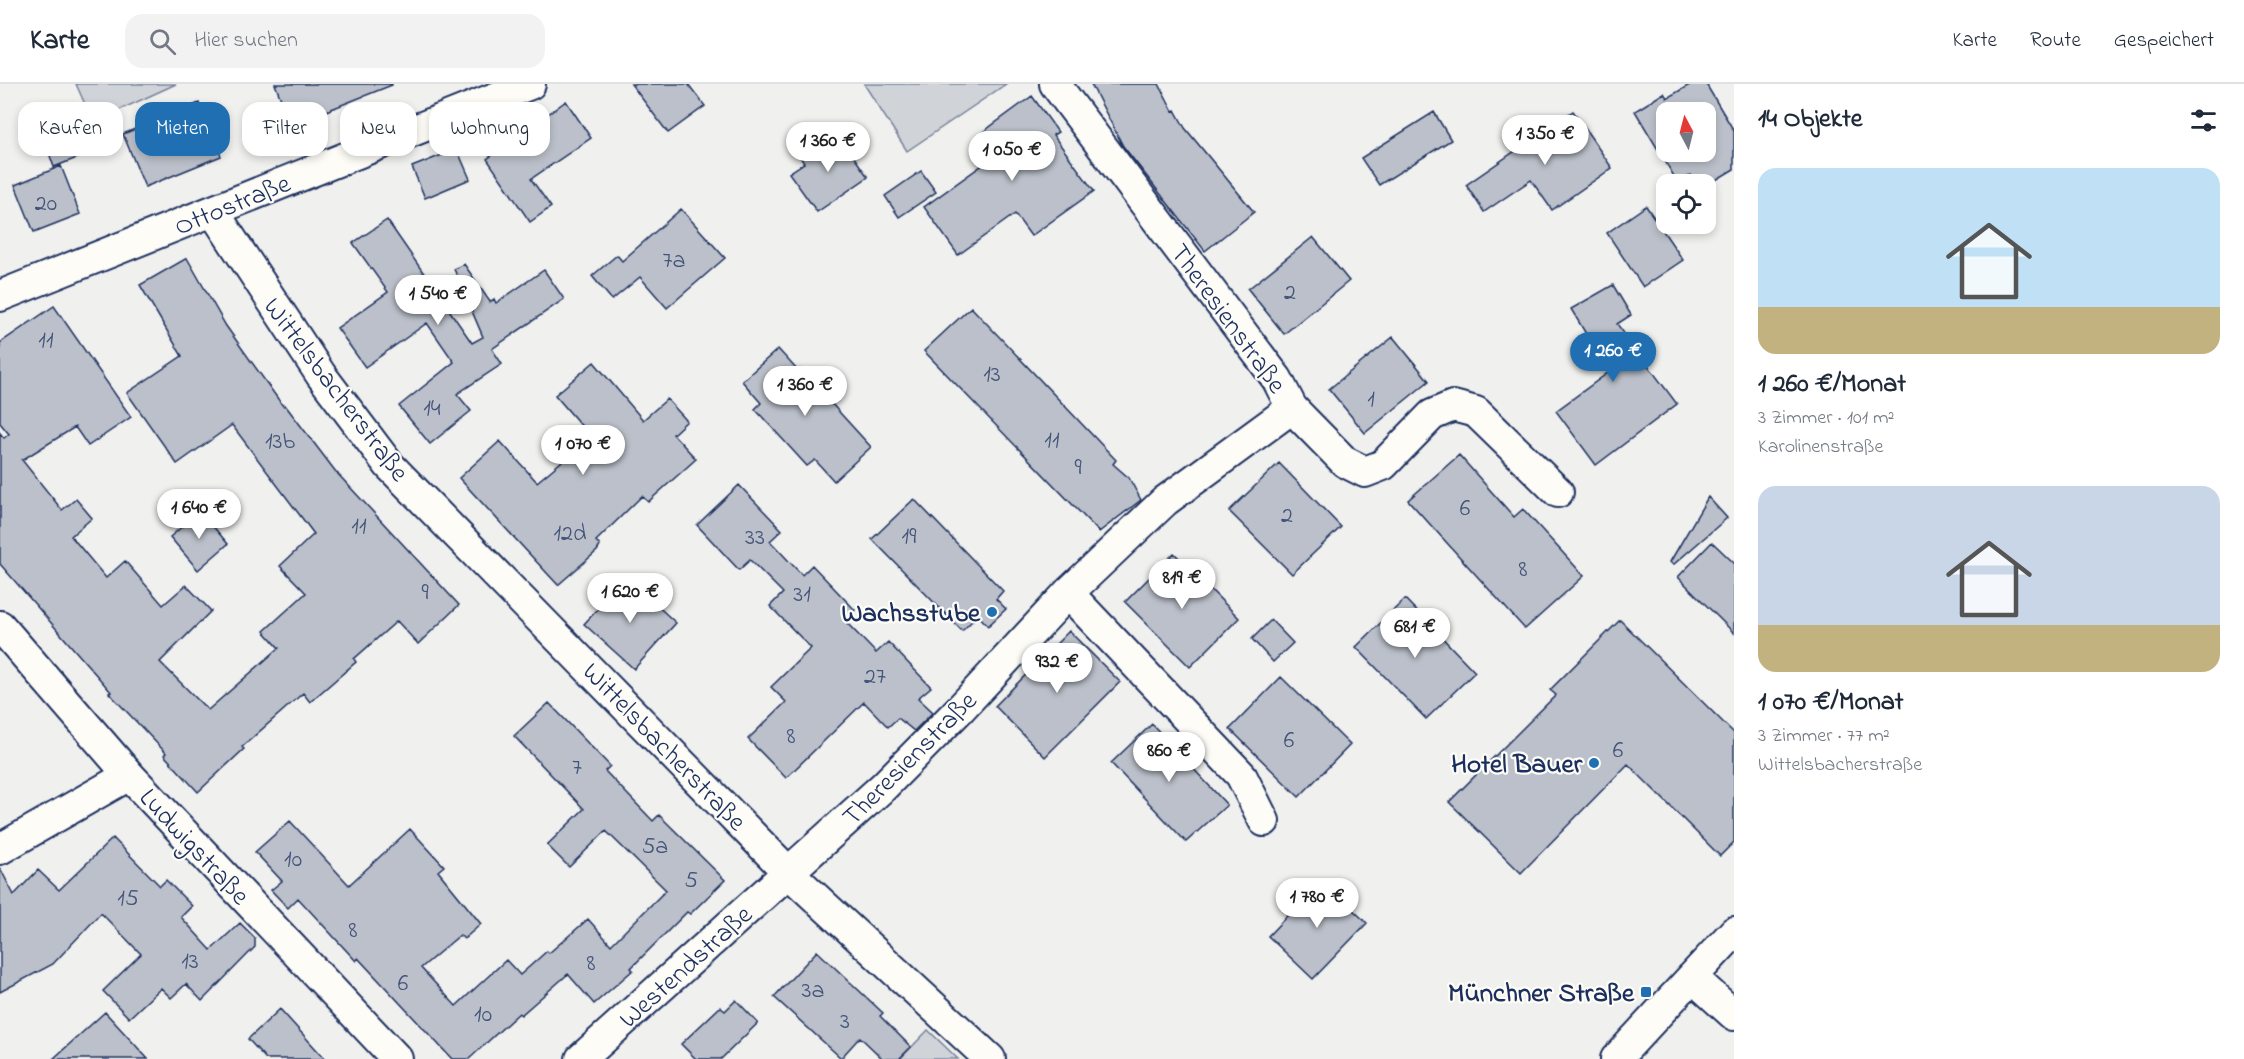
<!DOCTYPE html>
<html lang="de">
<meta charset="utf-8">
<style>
:root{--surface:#fff;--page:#f2f2f3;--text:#1f2937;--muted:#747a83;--line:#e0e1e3;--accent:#1f6fb2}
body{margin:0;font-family:"Indie Flower",sans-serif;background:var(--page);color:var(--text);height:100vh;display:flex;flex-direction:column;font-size:22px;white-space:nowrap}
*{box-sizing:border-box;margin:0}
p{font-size:20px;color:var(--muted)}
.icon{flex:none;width:33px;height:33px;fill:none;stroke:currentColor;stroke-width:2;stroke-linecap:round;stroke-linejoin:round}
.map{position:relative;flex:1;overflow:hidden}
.drawer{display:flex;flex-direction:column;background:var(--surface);width:510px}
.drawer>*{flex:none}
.guide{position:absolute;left:18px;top:18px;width:570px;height:54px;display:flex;gap:12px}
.needle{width:39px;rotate:353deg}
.fabs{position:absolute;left:1656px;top:18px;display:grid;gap:12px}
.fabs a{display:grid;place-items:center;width:60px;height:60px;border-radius:12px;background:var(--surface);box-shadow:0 3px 9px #0003;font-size:30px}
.price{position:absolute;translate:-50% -51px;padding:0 14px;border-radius:21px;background:#fff;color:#222;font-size:20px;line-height:39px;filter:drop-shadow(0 2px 3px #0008)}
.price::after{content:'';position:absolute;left:50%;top:36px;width:18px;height:14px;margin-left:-9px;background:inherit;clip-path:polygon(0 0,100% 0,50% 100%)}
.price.current{background:var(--accent);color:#fff}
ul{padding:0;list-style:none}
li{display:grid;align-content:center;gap:12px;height:318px;padding:0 24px}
li span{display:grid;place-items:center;height:186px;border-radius:18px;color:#555}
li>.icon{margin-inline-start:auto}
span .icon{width:108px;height:108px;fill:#fffc;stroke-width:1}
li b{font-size:26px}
h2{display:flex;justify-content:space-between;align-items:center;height:72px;padding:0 24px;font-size:26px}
.chip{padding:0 21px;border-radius:18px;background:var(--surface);box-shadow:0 3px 9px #0003;font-size:21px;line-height:54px}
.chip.current{background:var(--accent);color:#fff}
header{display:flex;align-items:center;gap:36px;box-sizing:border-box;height:84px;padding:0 30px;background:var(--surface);border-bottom:2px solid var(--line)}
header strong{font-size:28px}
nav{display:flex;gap:33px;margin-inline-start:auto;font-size:21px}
.search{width:420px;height:54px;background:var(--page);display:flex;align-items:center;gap:15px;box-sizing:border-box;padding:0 21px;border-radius:18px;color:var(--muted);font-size:22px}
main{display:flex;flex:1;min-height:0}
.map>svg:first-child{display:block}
</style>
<header>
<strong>Karte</strong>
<div class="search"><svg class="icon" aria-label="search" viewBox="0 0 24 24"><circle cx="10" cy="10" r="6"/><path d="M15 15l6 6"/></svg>Hier suchen</div>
<nav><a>Karte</a><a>Route</a><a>Gespeichert</a></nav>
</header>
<main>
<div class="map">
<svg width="1734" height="975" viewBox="0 0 1734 975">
<rect width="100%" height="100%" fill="#f0f0ee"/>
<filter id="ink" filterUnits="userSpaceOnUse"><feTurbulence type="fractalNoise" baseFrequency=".0167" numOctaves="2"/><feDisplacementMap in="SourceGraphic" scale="12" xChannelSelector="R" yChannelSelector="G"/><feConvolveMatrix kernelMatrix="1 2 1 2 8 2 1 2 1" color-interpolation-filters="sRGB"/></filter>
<g filter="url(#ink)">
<path fill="#d0d3d8" stroke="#76819b" stroke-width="1.5" d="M76,0H176L93,38Z
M864,0H1006L907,67Z
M928,946L958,975H900Z"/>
<path fill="#bbc0ca" stroke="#1b2f5e" stroke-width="1.5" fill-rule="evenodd" d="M275,0H392V1L291,41Z
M631,0H688L705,22L668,49Z
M1091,0H1159L1173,27L1175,26L1185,44L1254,128L1205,167L1123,62Z
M1691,0H1706L1734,47V85L1706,102V100H1696L1691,91L1678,99L1635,27L1664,9L1667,14ZM1666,28H1706V68H1666Z
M1032,12L1058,48L1053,51L1094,107L1031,152L1015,130L958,171L924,123L999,69L983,48Z
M566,17L591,54L531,95L551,123L530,138L487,75Z
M199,19L221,72L145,103L123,50Z
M1573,27L1612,84L1552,126L1531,96L1484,128L1466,101Z
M1434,28L1451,56L1379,101L1361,74Z
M72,47L82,72L54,83L45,58Z
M839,52L868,93L817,128L789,89L804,79L800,73L823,57L826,61Z
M457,65L470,95L425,114L412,83Z
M61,82L80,130L34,148L15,101Z
M921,87L936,108L899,133L885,112Z
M1646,122L1683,176L1643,203L1607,149Z
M681,125L725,174L667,224L640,193L612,216L592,192L617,171L622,177Z
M387,136L472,259L483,253L454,185L464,180L490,218L494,215L496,219L544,186L564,215L492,265L502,280L457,310L471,327L430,360L399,322L454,278L427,239L365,283L337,244L388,208L353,159Z
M1313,153L1349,197L1284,250L1248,205Z
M187,174L226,242L283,322L285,321L336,388L459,521L418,560L397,537L354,575L356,578L310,618L303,609L242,663L244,665L198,708L164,671L166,669L109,609L111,608L0,480V349L4,354L9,350L0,339V259L54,222L131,333L88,362L75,343L22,376L62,426L76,415L92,434L71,452L106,494L125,477L163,521L186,501L211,527L160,578L208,626L279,564L264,547L306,509L280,482L314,450L232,341L177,380L127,309L182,272L140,201Z
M1613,201L1631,231L1617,240L1677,320L1596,381L1556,327L1609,288L1571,225Z
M971,223L1116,376L1113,380L1129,394L1141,416L1099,448L924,267Z
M1393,253L1429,297L1365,349L1329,305Z
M778,265L798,287L800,285L871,363L834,397L815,376L807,382L755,325L761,319L742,297Z
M594,278L643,336L667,315L687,337L673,350L696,375L648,418L642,412L596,457L600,462L597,467L558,501L459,394L500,357L537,398L591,353L555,311Z
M1459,371L1514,433L1523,425L1584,492L1525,545L1408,416Z
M1279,379L1341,443L1292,490L1229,427Z
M739,401L782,446L770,457L802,491L812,481L855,526L844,536L876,569L888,558L931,603L918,614L933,628L914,647L898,634L888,643L864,618L786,694L748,655L786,618L771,603L811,564L770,522L783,509L750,476L739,486L697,441Z
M1708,413L1727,434L1673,481L1670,478Z
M914,415L1003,507L996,515L1006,525L988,542L978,531L962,547L872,455Z
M200,427L228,460L198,486L170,453Z
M1712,458L1734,479V549L1678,493Z
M1174,469L1239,534L1190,583L1125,518Z
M627,494L676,539L634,585L584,540Z
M1405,515L1475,588L1426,635L1356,563Z
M1271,536L1293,559L1273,578L1252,555Z
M1620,536L1734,649V758L1720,772L1628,680L1521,789L1449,718L1556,611L1550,606Z
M1069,547L1120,598L1045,673L995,622Z
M1281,593L1350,661L1299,713L1230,645Z
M549,619L610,682L605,687L653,737L659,731L725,796L690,830L687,828L631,884L633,886L594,920L568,890L521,931L519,929L469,975H452L358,874L356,877L298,814L288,824L271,806L282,797L255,768L290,737L349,801L410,745L444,782L438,787L481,840L464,855L460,851L421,884L456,922L506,876L520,891L547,867L549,869L588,835L611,861L666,806L606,747L569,783L547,761L584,725L514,652Z
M1152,640L1227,721L1186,758L1111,679Z
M113,754L160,802L166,796L192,822L181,833L211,866L240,839L255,854V863L202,917L186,900L171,914L161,904L129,934L103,907L141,870L101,829L53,880L0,908V784L14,811L38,786L59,806Z
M1321,796L1367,839L1313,895L1268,852Z
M817,867L883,929L880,932L911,963L899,975H883L860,953L841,974L774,913Z
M736,916L758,939L721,975H696L681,960L720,923L725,927Z
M280,925L325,975H266L248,955Z
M105,928L148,975H53Z"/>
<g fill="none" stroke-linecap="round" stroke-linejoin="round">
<defs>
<path id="minor" d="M1055,0L1277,295L1292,324L1345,378L1365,388L1383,381L1432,331L1453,322L1476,328L1558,408
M213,127L321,291L389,381L789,789L990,975
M0,212L530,0
M1068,509L1241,691L1264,737
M0,542L129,691L397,975
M0,765L129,691
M1692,893L1734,931
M581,975L883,703L961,624L1068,509L1165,417L1292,324
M1616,975L1734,848"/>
</defs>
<use href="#minor" stroke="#1b2f5e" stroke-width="34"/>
<use href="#minor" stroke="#fdfcf7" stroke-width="30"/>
</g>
</g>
<g fill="#1f6fb2" stroke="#fdfcf7" stroke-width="2">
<circle cx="992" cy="528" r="6"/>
<circle cx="1594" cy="679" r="6"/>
<rect x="1640" y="902" width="12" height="12" rx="3"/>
</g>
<g text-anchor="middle" stroke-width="4.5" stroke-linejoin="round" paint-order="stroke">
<g font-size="24" fill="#435379">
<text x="46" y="126">20</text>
<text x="674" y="183">7a</text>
<text x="1290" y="215">2</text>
<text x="46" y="263">11</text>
<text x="992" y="297">13</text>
<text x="1371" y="322">1</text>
<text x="432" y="331">14</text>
<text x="1052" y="363">11</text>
<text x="280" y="364">13b</text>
<text x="1078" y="390">9</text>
<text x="1465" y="431">6</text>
<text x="1287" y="438">2</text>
<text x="359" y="449">11</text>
<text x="570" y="456">12d</text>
<text x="909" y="459">19</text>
<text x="755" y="460">33</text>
<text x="1523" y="492">8</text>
<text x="425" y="515">9</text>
<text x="802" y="517">31</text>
<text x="875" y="599">27</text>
<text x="791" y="659">8</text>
<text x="1289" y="663">6</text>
<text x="1618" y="673">6</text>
<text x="577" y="690">7</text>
<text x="655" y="769">5a</text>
<text x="293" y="782">10</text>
<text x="691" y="803">5</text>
<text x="128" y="821">15</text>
<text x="353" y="853">8</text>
<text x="190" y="884">13</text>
<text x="591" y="886">8</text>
<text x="403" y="906">6</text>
<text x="813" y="913">3a</text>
<text x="483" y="937">10</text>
<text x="845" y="944">3</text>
</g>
<g font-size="27" fill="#1b2f5e" stroke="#fdfcf7">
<text transform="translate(232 120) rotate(-22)" y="9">Ottostraße</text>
<text transform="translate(1229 234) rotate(54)" y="9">Theresienstraße</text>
<text transform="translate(337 305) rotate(53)" y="9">Wittelsbacherstraße</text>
<text transform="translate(665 662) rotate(46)" y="9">Wittelsbacherstraße</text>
<text transform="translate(909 674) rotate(-45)" y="9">Theresienstraße</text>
<text transform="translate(195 762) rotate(47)" y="9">Ludwigstraße</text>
<text transform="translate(685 882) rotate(-42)" y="9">Westendstraße</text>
</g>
<g font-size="27" font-weight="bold" fill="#1b2f5e" stroke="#fdfcf7" text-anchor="end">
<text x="980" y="537">Wachsstube</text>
<text x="1582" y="688">Hotel Bauer</text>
<text x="1634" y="917">Münchner Straße</text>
</g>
</g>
</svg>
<div class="fabs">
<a><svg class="needle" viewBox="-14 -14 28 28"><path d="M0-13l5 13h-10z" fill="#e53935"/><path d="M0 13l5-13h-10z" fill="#747a83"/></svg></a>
<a><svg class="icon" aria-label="locate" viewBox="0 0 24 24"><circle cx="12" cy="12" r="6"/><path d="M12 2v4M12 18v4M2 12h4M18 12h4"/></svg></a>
</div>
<b class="price" style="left:1545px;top:82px">1 350 €</b>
<b class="price" style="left:828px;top:89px">1 360 €</b>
<b class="price" style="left:1012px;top:98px">1 050 €</b>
<b class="price" style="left:438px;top:242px">1 540 €</b>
<b class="price current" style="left:1613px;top:299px">1 260 €</b>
<b class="price" style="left:805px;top:333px">1 360 €</b>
<b class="price" style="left:583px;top:392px">1 070 €</b>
<b class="price" style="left:199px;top:456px">1 640 €</b>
<b class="price" style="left:1182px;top:526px">819 €</b>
<b class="price" style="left:630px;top:540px">1 620 €</b>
<b class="price" style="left:1415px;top:575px">681 €</b>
<b class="price" style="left:1057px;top:610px">932 €</b>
<b class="price" style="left:1169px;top:699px">860 €</b>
<b class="price" style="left:1317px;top:845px">1 780 €</b>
<div class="guide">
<a class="chip">Kaufen</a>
<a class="chip current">Mieten</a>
<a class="chip">Filter</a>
<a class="chip">Neu</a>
<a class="chip">Wohnung</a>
</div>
</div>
<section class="drawer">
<h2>14 Objekte<svg class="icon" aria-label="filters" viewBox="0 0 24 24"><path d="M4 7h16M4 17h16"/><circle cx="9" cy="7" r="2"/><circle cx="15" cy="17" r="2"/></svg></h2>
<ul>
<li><span style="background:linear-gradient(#bfe0f5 75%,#c2b280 0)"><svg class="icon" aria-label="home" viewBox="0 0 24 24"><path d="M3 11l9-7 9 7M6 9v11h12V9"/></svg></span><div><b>1 260 €/Monat</b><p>3 Zimmer · 101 m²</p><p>Karolinenstraße</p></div></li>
<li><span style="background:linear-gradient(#c9d6e8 75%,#c2b280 0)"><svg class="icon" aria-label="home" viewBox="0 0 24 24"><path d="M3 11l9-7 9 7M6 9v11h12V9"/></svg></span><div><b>1 070 €/Monat</b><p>3 Zimmer · 77 m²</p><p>Wittelsbacherstraße</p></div></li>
</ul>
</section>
</main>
